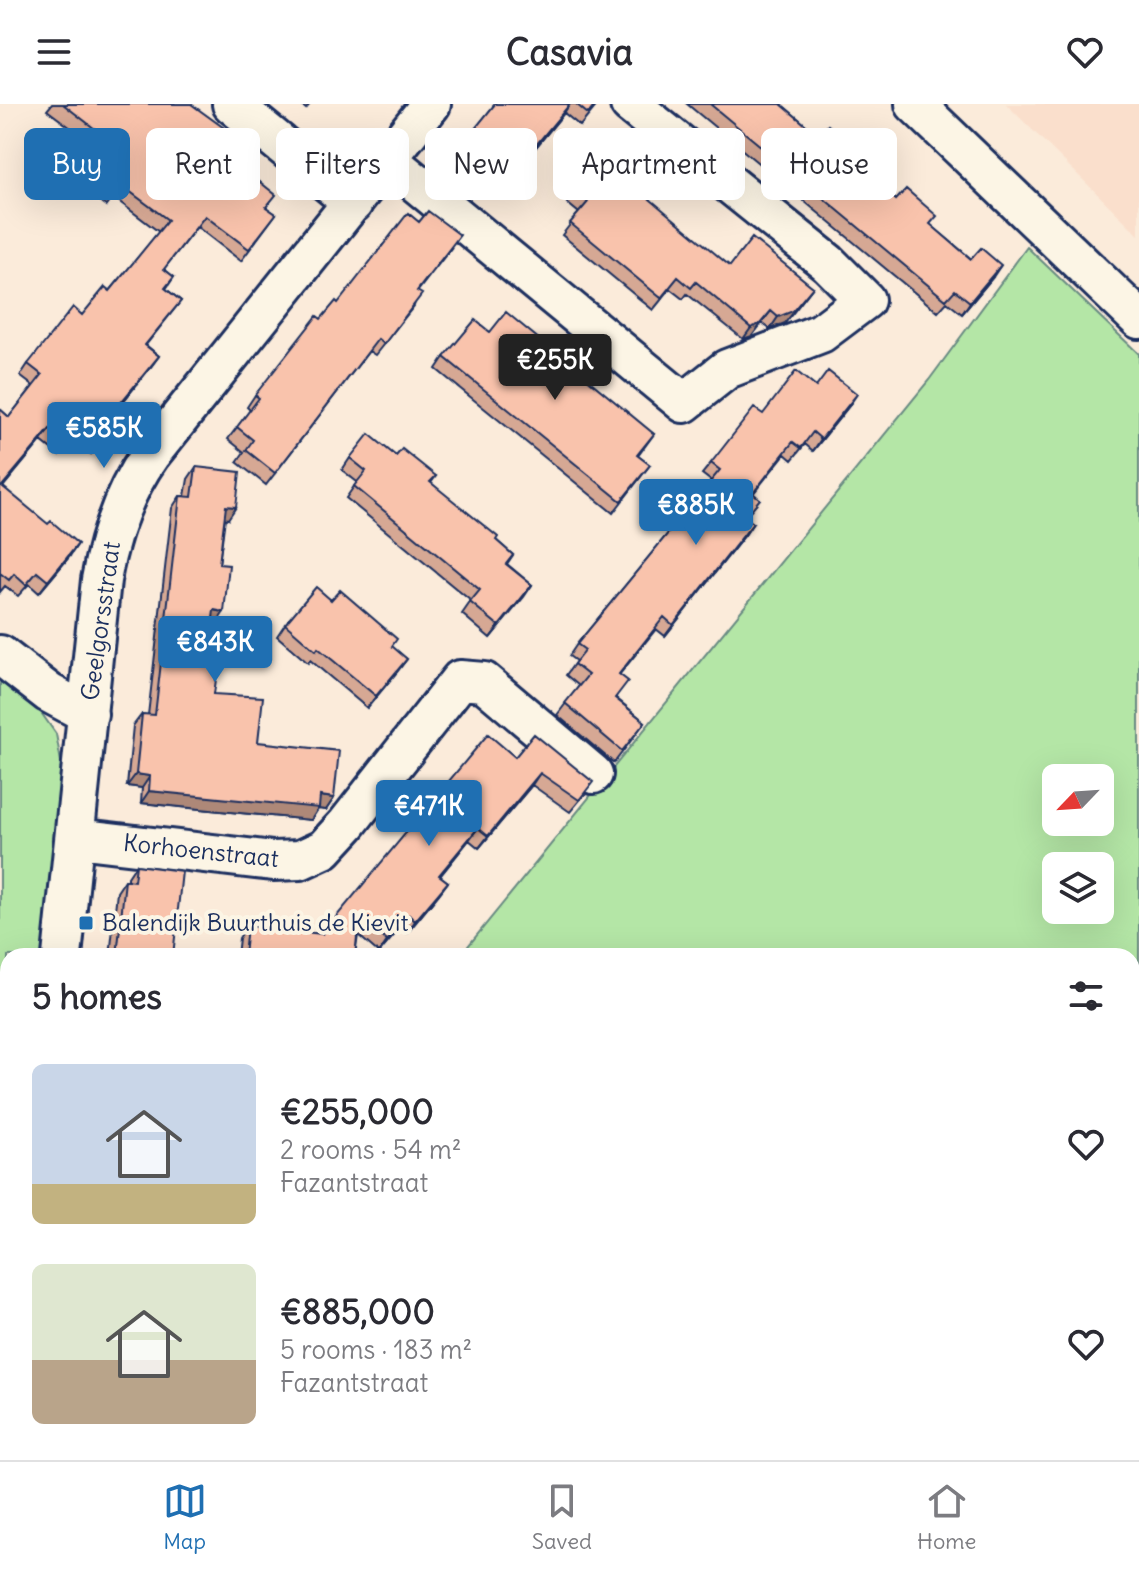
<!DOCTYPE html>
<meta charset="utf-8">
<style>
:root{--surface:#fff;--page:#f2f2f3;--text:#2b2b33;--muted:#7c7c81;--line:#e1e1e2;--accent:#1f6fb2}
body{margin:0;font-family:Delius,sans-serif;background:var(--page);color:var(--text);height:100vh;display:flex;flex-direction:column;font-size:30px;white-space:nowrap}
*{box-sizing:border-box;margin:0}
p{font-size:26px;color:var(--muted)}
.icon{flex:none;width:44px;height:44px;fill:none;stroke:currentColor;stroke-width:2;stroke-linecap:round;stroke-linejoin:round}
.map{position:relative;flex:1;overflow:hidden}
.panel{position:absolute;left:0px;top:844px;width:1140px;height:512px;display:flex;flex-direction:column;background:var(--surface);border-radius:24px 24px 0 0;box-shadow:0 8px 32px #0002}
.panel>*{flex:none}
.hud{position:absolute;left:24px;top:24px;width:1092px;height:72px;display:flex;gap:16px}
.needle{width:52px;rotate:245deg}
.controls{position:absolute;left:1042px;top:660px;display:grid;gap:16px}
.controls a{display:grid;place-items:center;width:72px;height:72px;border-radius:12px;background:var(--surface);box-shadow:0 8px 32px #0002;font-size:40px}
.price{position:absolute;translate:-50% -68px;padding:0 18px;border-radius:8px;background:var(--accent);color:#fff;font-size:26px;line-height:52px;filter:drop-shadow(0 2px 4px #0008)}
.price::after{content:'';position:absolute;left:50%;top:48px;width:24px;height:18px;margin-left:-12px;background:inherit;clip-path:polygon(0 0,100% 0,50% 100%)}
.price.active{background:#222;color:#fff}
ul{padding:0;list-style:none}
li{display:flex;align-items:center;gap:24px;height:200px;padding:0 32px}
li span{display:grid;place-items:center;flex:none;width:224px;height:160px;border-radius:12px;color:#555}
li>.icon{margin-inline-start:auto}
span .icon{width:96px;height:96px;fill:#fffc;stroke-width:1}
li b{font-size:34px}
h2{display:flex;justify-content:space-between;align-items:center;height:96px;padding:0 32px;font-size:34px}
.pill{padding:0 28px;border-radius:12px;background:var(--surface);box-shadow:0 8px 32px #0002;font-size:28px;line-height:72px}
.pill.active{background:var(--accent);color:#fff}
header{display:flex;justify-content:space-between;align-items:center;height:104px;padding:0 32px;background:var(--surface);font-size:36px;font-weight:800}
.tabs{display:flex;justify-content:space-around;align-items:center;height:112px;border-top:2px solid var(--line);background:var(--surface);font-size:22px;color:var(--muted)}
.tabs a{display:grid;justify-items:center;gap:4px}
.tabs .active{color:var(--accent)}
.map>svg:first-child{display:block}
</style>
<header><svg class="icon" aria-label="menu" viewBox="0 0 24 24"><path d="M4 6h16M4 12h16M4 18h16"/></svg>Casavia<svg class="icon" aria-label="heart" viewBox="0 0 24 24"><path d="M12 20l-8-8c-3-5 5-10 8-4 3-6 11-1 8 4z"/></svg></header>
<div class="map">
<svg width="1139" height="1356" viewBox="0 0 1139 1356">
<rect width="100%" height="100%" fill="#fbebda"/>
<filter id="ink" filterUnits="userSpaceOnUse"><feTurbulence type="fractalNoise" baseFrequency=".0125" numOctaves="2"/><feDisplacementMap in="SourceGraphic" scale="16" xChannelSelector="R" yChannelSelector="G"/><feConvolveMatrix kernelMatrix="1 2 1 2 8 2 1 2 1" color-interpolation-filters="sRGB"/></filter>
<g filter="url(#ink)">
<path fill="#fadfcc" d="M1006,0H1139V131L1008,2Z
M1139,869V1356H734L741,1348H1132V878Z"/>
<path fill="#b4e6a6" stroke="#688a82" stroke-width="2" fill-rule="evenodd" d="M1027,143L1139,250V870L1132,878V852H460L929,276ZM1056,674H1100V718H1056ZM1056,762H1100V806H1056Z
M0,573L35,600L56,630L63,669L45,852H8V991L0,994Z
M57,1348H741L734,1356H50Z"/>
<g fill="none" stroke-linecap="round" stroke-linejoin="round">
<defs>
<path id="service" d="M0,882L8,889"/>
<path id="minor" d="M232,0L353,99
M915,0L1139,215
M387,55L684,299L727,265L821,229L865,196L828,159L630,0
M0,551L49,589L88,610
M76,734L273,757L300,756L324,745L347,720L460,576L484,578L593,670
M62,852L101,476C109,431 123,389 150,351L431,0
M0,1012L8,1013
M0,1133L8,1119
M1132,1345L1139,1336"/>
</defs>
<use href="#service" stroke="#1b2f5e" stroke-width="24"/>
<use href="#minor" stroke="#1b2f5e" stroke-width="44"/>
<use href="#service" stroke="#fcf5e5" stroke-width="18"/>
<use href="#minor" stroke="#fcf5e5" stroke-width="38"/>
</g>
<path fill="#d6a894" stroke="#1b2f5e" stroke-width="2" d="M52,0H191L267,104L276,110L241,157L197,123L164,165L174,173L166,185L181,197L146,241L159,252L115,308L121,313L112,324L91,350L72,335L59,351L41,337L3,383L70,452L39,489L29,480L18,492L5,482L0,488V305L9,313L33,282L20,272L28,260L110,187L159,128L113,93L106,102L63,70L87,36L47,6Z
M300,0H310L306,5Z
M495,0H598L580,22L564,9L500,87L484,74L471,89L443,66Z
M687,0H781L819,32L859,48L852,58L896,96L931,121L993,173L962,210L947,198L938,208Z
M575,87L730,162L813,183L785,219L770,225L762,219L752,232L743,235L687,190L683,195L670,185L653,206L562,131L579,109L567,99Z
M452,143L418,187L414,202L375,251L369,247L266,381L237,358L244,348L228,335L250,306L247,303L255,291L321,215L338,199Z
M490,228L654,330L638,352L650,361L613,409L436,265L444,253Z
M816,283L849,302L813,347L805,340L792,356L785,350L753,390L746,414L753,419L745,431L665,532L656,525L619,571L616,594L645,618L614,659L557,611L579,582L566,571L576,557L569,552L577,540L711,377L702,370L711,359L763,310Z
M396,352L436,372L431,379L513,451L507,460L532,481L490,534L462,510L471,497L346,394L357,378L342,366L350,354Z
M196,363L228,415L225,414L219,460L216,520L212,519L208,560L214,590L258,638L334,694L326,706L318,705L311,716L141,699L142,684L127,682L133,622L142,610L148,611L172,404L180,392H185L188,375Z
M285,520L392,543L407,555L367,604L310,556L308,559L277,532Z
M515,653L585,690L570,708L532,681L479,744L469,736L440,772L448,778L439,790L407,829L401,823L379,849L358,831L355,852H237L239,834L247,822L322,830Z
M136,761L173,852H110L117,788L125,776H128V773Z"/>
<path fill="#ae8878" stroke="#1b2f5e" stroke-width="2" d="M570,0L564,9L500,87L508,75Z
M1001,161L993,173L962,210L970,198Z
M813,183L785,219L770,225L778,213Z
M771,207L752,232L743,235L751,224Z
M159,252L151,263L106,319L114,307Z
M857,290L849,302L813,347L821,335Z
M50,325L41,337L0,386V385Z
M226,402L236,403L228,415L218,413Z
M753,419L745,431L665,532L673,521Z
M78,440L70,452L39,489L48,477Z
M532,481L524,493L490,534L499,522Z
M214,506L224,508L216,520L205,518Z
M407,555L398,567L367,604L376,592Z
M540,669L532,681L479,744L488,732Z
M136,670L150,672L142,684L127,682Z
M149,687L320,692L334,694L326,706L318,705L311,716L141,699Z
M478,724L469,736L431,783L439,771Z
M448,778L439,790L407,829L415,817Z
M409,811L401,823L379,849L387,837Z"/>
<path fill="#f9c3ac" stroke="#1b2f5e" stroke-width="2" d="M63,0H191L242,37L230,54L276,91L266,103L276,110L249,145L205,112L164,165L174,173L165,184L181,197L145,241L159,252L114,307L121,313L100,339L80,323L67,339L50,325L2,382L48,420L51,417L78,440L48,477L37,468L26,481L14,470L9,476L0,469V305L9,313L42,271L28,260L73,203L82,211L105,183L110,187L168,116L121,81L114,91L71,58L95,25Z
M495,0H570L508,75L493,62L480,77L451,54Z
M576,0H596L588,10Z
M710,0H781L819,32L828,21L859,48L851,57L896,96L906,85L937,112L930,120L971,155L981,144L1001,161L970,198L955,186L946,196Z
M602,55L730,162L752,134L813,183L793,207L778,213L771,207L760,220L751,224L696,178L691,184L678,173L661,194L570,119L588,98L575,87Z
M428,107L460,131L417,187L422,190L384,240L378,235L275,369L246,346L253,336L237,323L259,294L255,291L317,212L321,215L336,197L338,199L408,109L419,118Z
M506,208L654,330L637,351L650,361L621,397L444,253L475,216L490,228Z
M796,267L816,283L828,267L857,290L821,335L813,328L801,344L793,338L753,389L760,395L745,413L753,419L673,521L664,513L619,570L628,577L615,594L645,618L622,647L565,599L588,571L574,560L585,546L577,540L720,366L711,359L754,304L763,310Z
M369,330L396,352L402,345L436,372L430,378L498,433L496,436L513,451L506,460L532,481L499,522L470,498L480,486L354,382L366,367L350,354Z
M196,363L240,368L236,403L226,402L222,434L219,460L229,461L224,508L214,506L208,560L218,561L214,590L263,593L258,638L339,647L334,694L320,692L319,704L149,687L150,672L136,670L142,610L155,611L180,392L192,393Z
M316,483L331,496L340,486L397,535L392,542L407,555L376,592L318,544L316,547L285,520Z
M488,630L515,653L534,630L593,678L579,696L540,669L488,732L478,724L439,771L448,778L415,817L409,811L387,837L359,813L355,852H244L247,822L322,830Z
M136,761L182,767L173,852H117L125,776L134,777Z
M1139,989V1172L1132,1181V998Z
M8,1251V1344L0,1354V1261Z
M844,1348H947L956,1356H837Z"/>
</g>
<rect fill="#1f6fb2" stroke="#fcf5e5" stroke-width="3" x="78" y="811" width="16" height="16" rx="4"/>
<g text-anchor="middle" stroke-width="8" stroke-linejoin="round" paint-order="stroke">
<g font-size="24" fill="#1b2f5e" stroke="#fcf5e5">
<text transform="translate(101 517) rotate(-82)" y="8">Geelgorsstraat</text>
<text transform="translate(201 747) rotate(6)" y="8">Korhoenstraat</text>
</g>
<g font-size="24" fill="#1b2f5e" stroke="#fcf5e5" text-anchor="start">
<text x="102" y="827">Balendijk Buurthuis de Kievit</text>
</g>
</g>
</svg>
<div class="controls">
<a><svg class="needle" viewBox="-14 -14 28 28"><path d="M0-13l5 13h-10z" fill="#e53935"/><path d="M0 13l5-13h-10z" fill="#7c7c81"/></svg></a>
<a><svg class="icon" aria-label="layers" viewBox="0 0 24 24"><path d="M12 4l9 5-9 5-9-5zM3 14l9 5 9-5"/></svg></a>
</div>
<b class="price active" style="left:555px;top:298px">€255K</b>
<b class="price" style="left:104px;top:366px">€585K</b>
<b class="price" style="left:696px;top:443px">€885K</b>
<b class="price" style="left:215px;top:580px">€843K</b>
<b class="price" style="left:429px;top:744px">€471K</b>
<div class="hud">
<a class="pill active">Buy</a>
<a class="pill">Rent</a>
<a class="pill">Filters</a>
<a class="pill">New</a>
<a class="pill">Apartment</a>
<a class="pill">House</a>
</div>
<section class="panel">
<h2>5 homes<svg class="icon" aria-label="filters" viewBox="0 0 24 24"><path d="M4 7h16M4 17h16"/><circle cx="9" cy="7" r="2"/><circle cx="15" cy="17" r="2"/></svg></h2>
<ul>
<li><span style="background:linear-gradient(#c9d6e8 75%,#c2b280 0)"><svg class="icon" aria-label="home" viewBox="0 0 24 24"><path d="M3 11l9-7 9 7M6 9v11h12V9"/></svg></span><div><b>€255,000</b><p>2 rooms · 54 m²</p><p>Fazantstraat</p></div><svg class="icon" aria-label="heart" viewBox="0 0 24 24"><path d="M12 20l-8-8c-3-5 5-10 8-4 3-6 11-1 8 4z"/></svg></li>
<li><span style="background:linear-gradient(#dfe7d0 60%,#b9a48a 0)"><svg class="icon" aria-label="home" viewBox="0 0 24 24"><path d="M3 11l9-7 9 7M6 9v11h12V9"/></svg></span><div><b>€885,000</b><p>5 rooms · 183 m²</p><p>Fazantstraat</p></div><svg class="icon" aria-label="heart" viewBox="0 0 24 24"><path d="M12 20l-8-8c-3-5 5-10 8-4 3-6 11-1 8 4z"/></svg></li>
</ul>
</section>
</div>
<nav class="tabs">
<a class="active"><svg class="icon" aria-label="map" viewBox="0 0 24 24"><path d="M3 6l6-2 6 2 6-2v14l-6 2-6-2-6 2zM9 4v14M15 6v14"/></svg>Map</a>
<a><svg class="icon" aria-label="saved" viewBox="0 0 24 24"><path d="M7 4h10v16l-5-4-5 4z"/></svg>Saved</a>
<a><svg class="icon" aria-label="home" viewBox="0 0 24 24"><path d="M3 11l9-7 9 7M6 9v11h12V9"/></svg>Home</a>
</nav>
